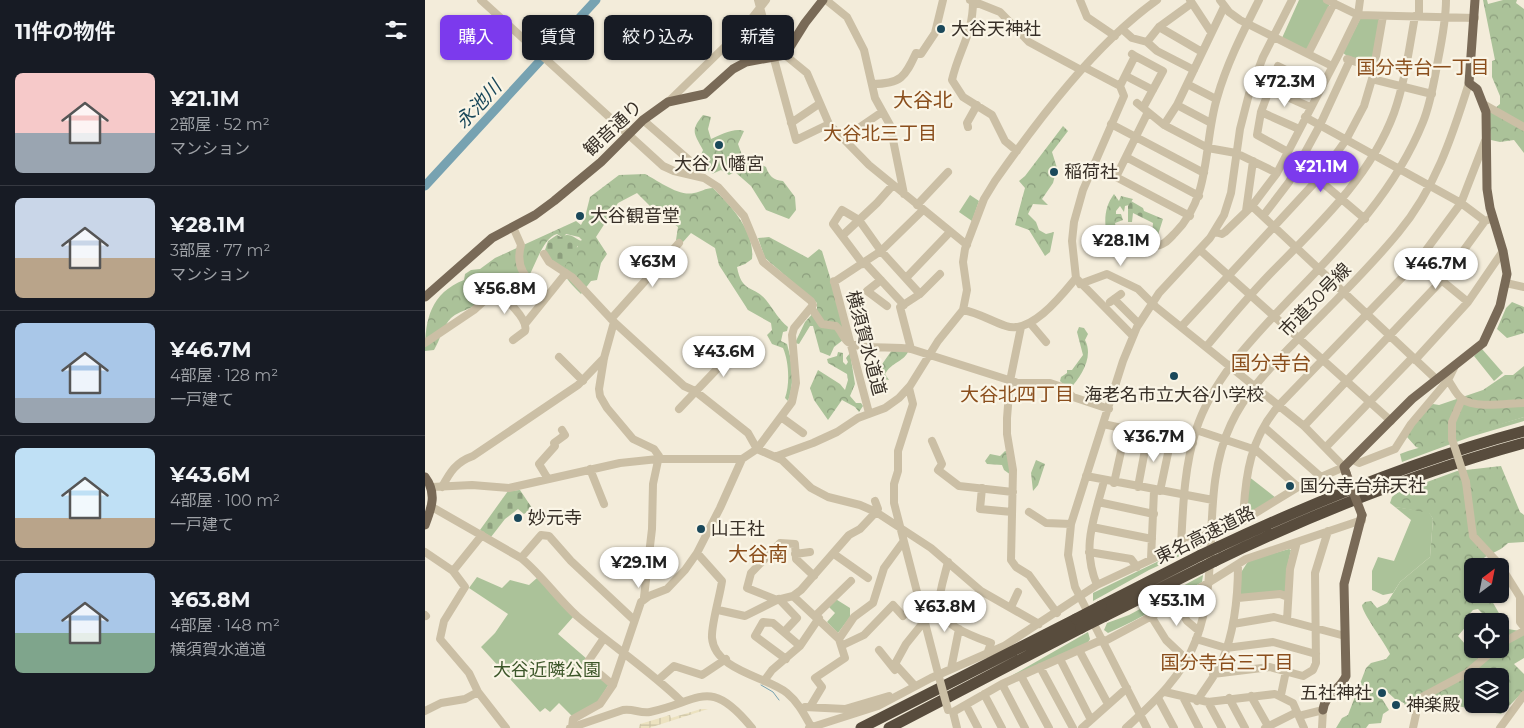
<!DOCTYPE html>
<html lang="ja">
<meta charset="utf-8">
<style>
:root{--surface:#171b24;--page:#20242c;--text:#f1f3f6;--muted:#9ea1a6;--line:#363941;--accent:#7c3aed}
body{margin:0;font-family:Montserrat,"Noto Sans JP",sans-serif;background:var(--page);color:var(--text);height:100vh;display:flex;flex-direction:column;font-size:19px;white-space:nowrap}
*{box-sizing:border-box;margin:0}
p{font-size:16px;color:var(--muted)}
.icon{flex:none;width:28px;height:28px;fill:none;stroke:currentColor;stroke-width:2;stroke-linecap:round;stroke-linejoin:round}
.map{position:relative;flex:1;overflow:hidden}
.side{display:flex;flex-direction:column;background:var(--surface);width:425px}
.side>*{flex:none}
.top-card{position:absolute;left:15px;top:15px;width:475px;height:45px;display:flex;gap:10px}
.needle{width:32px;rotate:32deg}
.buttons{position:absolute;left:1039px;top:558px;display:grid;gap:10px}
.buttons a{display:grid;place-items:center;width:45px;height:45px;border-radius:8px;background:var(--surface);box-shadow:0 1px 4px #0004;font-size:25px}
.price{position:absolute;translate:-50% -42px;padding:0 11px;border-radius:18px;background:#fff;color:#222;font-size:16px;line-height:32px;filter:drop-shadow(0 1px 2px #0008)}
.price::after{content:'';position:absolute;left:50%;top:30px;width:15px;height:11px;margin-left:-8px;background:inherit;clip-path:polygon(0 0,100% 0,50% 100%)}
.price.current{background:var(--accent);color:#fff}
ul{padding:0;list-style:none}
li{display:flex;align-items:center;gap:15px;height:125px;padding:0 15px}
li+li{border-top:1px solid var(--line)}
li span{display:grid;place-items:center;flex:none;width:140px;height:100px;border-radius:8px;color:#555}
li>.icon{margin-inline-start:auto}
span .icon{width:60px;height:60px;fill:#fffc;stroke-width:1}
li b{font-size:21px}
h2{display:flex;justify-content:space-between;align-items:center;height:60px;padding:0 15px;font-size:21px}
.tag{padding:0 18px;border-radius:8px;background:var(--surface);box-shadow:0 1px 4px #0004;font-size:18px;line-height:45px}
.tag.current{background:var(--accent);color:#fff}
main{display:flex;flex:1;min-height:0}
.map>svg:first-child{display:block}
</style>
<main>
<section class="side">
<h2>11件の物件<svg class="icon" aria-label="filters" viewBox="0 0 24 24"><path d="M4 7h16M4 17h16"/><circle cx="9" cy="7" r="2"/><circle cx="15" cy="17" r="2"/></svg></h2>
<ul>
<li><span style="background:linear-gradient(#f6c9c9 60%,#9aa5b1 0)"><svg class="icon" aria-label="home" viewBox="0 0 24 24"><path d="M3 11l9-7 9 7M6 9v11h12V9"/></svg></span><div><b>¥21.1M</b><p>2部屋 · 52 m²</p><p>マンション</p></div></li>
<li><span style="background:linear-gradient(#c9d6e8 60%,#b9a48a 0)"><svg class="icon" aria-label="home" viewBox="0 0 24 24"><path d="M3 11l9-7 9 7M6 9v11h12V9"/></svg></span><div><b>¥28.1M</b><p>3部屋 · 77 m²</p><p>マンション</p></div></li>
<li><span style="background:linear-gradient(#a9c7e8 75%,#9aa5b1 0)"><svg class="icon" aria-label="home" viewBox="0 0 24 24"><path d="M3 11l9-7 9 7M6 9v11h12V9"/></svg></span><div><b>¥46.7M</b><p>4部屋 · 128 m²</p><p>一戸建て</p></div></li>
<li><span style="background:linear-gradient(#bfe0f5 70%,#b9a48a 0)"><svg class="icon" aria-label="home" viewBox="0 0 24 24"><path d="M3 11l9-7 9 7M6 9v11h12V9"/></svg></span><div><b>¥43.6M</b><p>4部屋 · 100 m²</p><p>一戸建て</p></div></li>
<li><span style="background:linear-gradient(#a9c7e8 60%,#7fa58c 0)"><svg class="icon" aria-label="home" viewBox="0 0 24 24"><path d="M3 11l9-7 9 7M6 9v11h12V9"/></svg></span><div><b>¥63.8M</b><p>4部屋 · 148 m²</p><p>横須賀水道道</p></div></li>
</ul>
</section>
<div class="map">
<svg width="1099" height="728" viewBox="0 0 1099 728">
<defs>
<pattern id="forest-crowns" width="20" height="18" patternUnits="userSpaceOnUse" patternTransform="scale(1.25)"><rect width="20" height="18" fill="#abc299"/><path d="M2 6a3 3 0 1 1 6 0M12 15a3 3 0 1 1 6 0" fill="none" stroke="#8c9e7d"/></pattern>
<pattern id="cemetery-stones" width="16" height="16" patternUnits="userSpaceOnUse" patternTransform="scale(1.25)"><rect width="16" height="16" fill="#abc299"/><path d="M2 7V4a2 2 0 0 1 4 0v3zM10 15v-3a2 2 0 0 1 4 0v3z" fill="#8c9e7d"/></pattern>
<pattern id="plaza-grid" width="8" height="8" patternUnits="userSpaceOnUse" patternTransform="scale(1.25)"><rect width="8" height="8" fill="#ece2c0"/><path d="M0 4h8M4 0v8" fill="none" stroke="#cbc2a5"/></pattern>
</defs>
<rect width="100%" height="100%" fill="#f3ecda"/>
<path fill="#abc299" d="M874,0H898L905,4L882,50L857,38Z
M935,19H954L955,21L948,65L925,58L918,53Z
M545,195L554,201L547,221L534,212Z
M1057,349L1078,373L1069,381L1049,356Z
M1099,417V421L1045,437L977,462L975,454L983,451Z
M823,476L851,498L824,514L820,512Z
M970,507L1004,512L1008,519L1005,557L975,582L968,593L958,595L947,590V571L953,557L969,561L986,520Z
M779,539L781,544L724,570L668,601V593Z
M864,549L866,550L861,572V592L816,595L815,574L824,560Z
M778,575L777,582C746,600 715,619 683,633L679,630L682,623L704,615Z
M52,577L77,588L85,580L104,585L112,578L149,616L133,634L162,659L184,684L172,703L147,716L134,703L125,712L120,708L115,712L56,647L70,633L83,614L44,588Z
M409,598L425,608V617L413,633L402,622L410,613L402,605Z
M663,632L665,639L662,644L579,680Z"/>
<path fill="url(#forest-crowns)" fill-rule="evenodd" d="M1058,0H1062L1063,4L1078,0H1092L1091,3L1099,9V153L1089,140L1075,142L1066,140L1063,114L1075,104V96L1067,77V61L1070,60Z
M278,115L286,117L283,129L286,139C295,135 310,127 319,131L313,144L317,155L341,167C344,176 348,180 358,181L370,197L371,210L364,219L341,210L326,186L310,172L304,175L296,170L287,174L273,162L278,150C269,133 265,131 278,115Z
M638,126L643,131L627,152L632,168L628,183L617,199L623,205L608,204L603,214L611,222L614,230L621,234L629,232L625,252L620,256L604,230L590,225L600,188L594,181L600,176Z
M220,174C232,180 254,197 269,193C276,192 280,188 288,188C306,206 330,231 327,259L320,264L312,267C317,294 329,285 341,300C349,310 354,320 363,327L362,331L358,332L356,341L362,344C367,361 370,383 363,401L360,398C365,384 364,362 358,348L347,344L342,335L347,330L346,323L323,310L294,265L290,248L266,233L258,242L251,240L253,227L226,207L212,193L193,203L171,237L182,254L176,263L172,280L166,281L156,294C139,277 136,275 141,250L153,247V242L157,240L154,237L141,234L138,238L132,234C119,237 111,263 104,276C81,278 76,278 57,292V300C45,311 37,309 26,318C18,326 15,340 9,350L0,351C0,319 6,293 39,280L40,274L46,270L55,269L70,258L151,221L156,225L160,217L165,197L194,175Z
M689,194L694,201L696,196L708,199L704,205L700,206L699,212L695,206L691,211V214H696L698,220L690,223L692,233L689,236L681,231C679,216 681,205 689,194Z
M344,237L383,258L394,249L397,251L423,336L409,347L405,356L395,352L388,326H385L374,344L370,343L380,322L392,309V303L340,258L333,238Z
M1087,302L1099,307V333L1082,338L1072,329L1081,308Z
M654,327L659,328L663,334L660,340C669,357 656,377 644,390L635,381L636,377L642,373V370H647L658,355L652,332Z
M467,350L483,352C478,362 467,362 460,374L464,380L455,378L453,370Z
M413,352L418,353V362L421,365L423,362L421,358L425,353L430,384L425,396L431,403H436L438,406L434,412L430,407L417,400L403,420L389,400L385,388L393,370L415,384L420,390L423,380L422,374L403,363L402,359L412,356Z
M1099,366V417L997,449L991,447L982,437L983,432L1004,406L1008,404L1014,405L1058,390L1080,375H1088Z
M580,451L583,452L586,475L579,470L577,465L562,464L560,461L565,454L575,456Z
M611,460L620,464L613,485L608,491L606,473Z
M1076,466L1095,512L1099,515V542L1083,543C1074,553 1062,553 1053,563L1054,566H1048V594H1063L1083,629L1095,631L1099,627V658L1089,664L1099,674V691L1076,714L1032,706H1017L1011,697L996,705L981,708L979,703L970,699L958,688L954,694L964,710L958,714L956,723L944,724L941,728H911L917,718L923,715L941,668L946,663L961,659L965,654C960,643 937,613 937,605L940,602L946,601L952,608L962,603L975,582L1005,557L1008,519L1004,513L970,507L965,503L967,497L972,493L1032,471ZM1053,609L1058,614L1059,621H1075V649H1068L1055,661L1033,636L1043,624L1040,619L1048,610ZM1048,676H1075V704H1048Z"/>
<path fill="url(#cemetery-stones)" d="M706,201L718,208L719,211L738,219L732,238L727,236L728,223L708,213L707,222H703V206Z
M132,235L136,237C145,232 148,237 156,241L138,269L128,262L120,250L123,241Z
M95,490L107,508L99,514L93,509L80,519L66,537L55,530L83,491Z"/>
<path fill="url(#plaza-grid)" d="M276,709H283L224,728H214L215,724L245,715L246,718Z"/>
<g fill="none" stroke-linecap="round" stroke-linejoin="round">
<path stroke="#77a2b1" stroke-width="1" d="M336,685L348,692L354,700"/>
<path stroke="#77a2b1" stroke-width="9" d="M0,186L171,0"/>
<path stroke="#cbbfa5" stroke-width="8" d="M333,0L371,140L404,124
M401,0L422,17L439,50L450,98L465,125L479,194
M545,0L575,12L604,42L656,70
M655,0L662,17L690,36
M765,0L786,32
M795,0L804,12L815,20L907,66
M902,0L933,15L1050,18
M994,0V16
M548,1C548,35 534,49 527,80L538,97L567,115L580,141L592,151
M734,27L777,52
M697,29L707,38L722,42L734,27L767,3
M722,42L732,51L769,70
M883,54L909,3
M360,55L382,73L404,124L444,165L542,245
M710,56L738,71L718,108
M922,59L949,68
M659,67L695,86L699,96L658,190L649,222L647,241L651,278L708,336
M701,76L728,90
M947,79L1007,94
M447,84C476,84 480,77 491,53L496,54L510,33L518,0
M762,84L791,99
M695,86L710,56L707,54
M844,89L885,107
M243,102L320,27L341,0
M712,103L739,125L783,148L811,153L852,173
M752,105L786,123
M1060,105L1099,127
M723,112L691,177L765,216
M836,112L874,129
M880,117L1036,203L1060,221
M218,120L264,160L267,165L266,174
M366,123L394,104
M686,124L779,173
M739,125L752,105L799,7
M543,127L542,123L552,105
M419,138L457,112
M863,152L832,135L836,112L853,66L895,87
M701,157L774,196
M893,179L940,219
M492,205L523,172
M827,206L1012,380
M821,211L828,161
M838,216L864,182L895,125L925,60
M88,227L96,245C89,271 104,280 121,296
M790,232L797,234L800,232L827,206L852,173L914,54L933,15L935,0
M418,235L452,203L468,185
M729,246C739,246 744,239 750,233C787,196 778,144 792,98C802,63 818,32 834,0
M775,250L966,421
M119,254L124,262L147,277L189,322L259,386L270,391L323,433L332,449L357,460L386,488L403,497L435,505L451,512L506,548L556,591L614,624
M993,261L1043,302
M440,263L479,305
M438,264L408,224L417,210L434,220L456,251L495,294
M481,278L524,233
M456,280L442,291L462,306
M409,281L444,413
M409,282L456,251L498,210
M1081,283L1099,287
M689,299L714,324
M685,302L696,294
M387,309L397,324L411,326C416,330 418,338 423,342C438,351 468,345 486,349L593,383H625L637,387L648,397L684,409
M538,310C554,313 566,321 581,326C606,335 637,295 651,278
M186,319L254,243
M189,322L179,358L174,389L175,396L182,408L208,439L229,449L234,456L228,484L227,529L219,597
M605,323L621,342
M100,324L141,273
M596,327L585,381L582,418V434L588,470L586,560L591,567L604,575L632,613
M756,327L893,179L921,140L939,106L947,79L958,16
M0,343L49,310L70,291C79,297 104,319 100,331L88,340
M781,347C801,323 822,298 844,275C891,227 945,178 969,113C980,82 984,49 990,16
M486,349L475,307L495,294L515,274
M134,357L158,381
M990,360L1043,302L1078,251
M1023,380C1027,385 1031,395 1037,399C1051,409 1083,403 1099,403
M484,388L488,404L473,451V471L469,484V503L514,677
M254,409L311,349
M356,417L378,433
M678,424L768,443
M879,426L1017,280L1060,221L1068,218
M839,427L896,477
M771,430L831,450L873,487
M1027,439V422L1037,399
M507,441L517,464L513,470L534,486L588,492
M901,447L987,358
M352,456L388,443L412,432L433,418L460,408L474,398L485,386L513,341L538,310L542,290L538,262L540,249L559,199L570,181C613,120 670,44 732,0
M928,460L934,463L970,449L986,424L1023,380L1029,368
M165,469L179,504
M661,476L788,500
M123,479L114,464L130,446L129,443L140,435L137,430
M1041,482L1048,536L1075,565L1095,597V622L1099,627
M689,483L701,429
M7,487L47,485L84,488L195,463L233,459H317L332,449L367,402L371,383L367,335L369,328L388,305L386,301L338,262L319,216L293,187L279,178L249,171L238,166L56,0
M17,487C25,472 31,462 48,456L153,385L179,358
M713,487L723,434
M557,488L555,509L587,512
M735,491L746,439
M673,502L729,514
M7,507L96,558C117,575 132,598 152,616C186,645 224,670 256,701
M604,512L621,523L646,524
M818,521C820,476 825,436 857,402L993,261L1036,203L1060,141
M667,527L727,539
M756,546C758,507 759,468 771,430C787,380 827,339 862,302C915,247 969,194 998,122C1006,102 1009,81 1013,60C1017,40 1021,20 1021,0
M0,552L28,571L40,587L19,621L15,639L44,673L53,692L81,728
M664,552L706,559L712,567
M272,553L297,581C295,596 286,625 287,638C290,671 343,677 362,693C374,703 380,716 387,728
M370,554L385,552
M409,554L443,578
M96,558L116,535L124,536L146,561L209,620
M726,559L729,491
M523,562C520,575 514,591 514,605C514,625 550,637 566,643L562,654
M28,571L57,535
M672,585C656,547 669,519 679,481
M368,596L414,639L420,658L390,678L397,687L385,707
M813,598L855,594L863,597
M354,599L372,618L359,632
M352,600L322,588L326,573L355,543L370,544L371,559L389,576
M751,603L762,621L774,631
M586,607L593,592
M293,610L320,616L352,600L368,596L376,590L424,535L435,529L451,512L453,509L450,501
M0,615L1,616
M390,616L426,581
M726,616L741,640L761,659
M862,620L865,569L872,542
M808,624L849,617L920,636
M179,638L162,663L188,685
M414,639L429,617L448,603L459,568L478,542
M771,639L801,648L848,642L891,654
M1075,644L1099,631
M418,645L439,635L468,605L478,616
M454,650L470,670
M654,650L683,704
M361,659L330,636L338,622L348,623L375,646
M635,659L666,720
M615,667L648,728
M526,669L534,629
M788,674L845,667L878,676L888,670L891,663L890,573L903,531
M596,676L624,728
M233,680L249,666L277,675L301,659
M339,681L347,670L375,646L394,618
M577,684L600,728
M490,686L470,664L481,644L514,603
M740,692L783,702L850,694L868,703L879,728
M559,694L577,728
M856,695L861,671
M826,696L843,726
M758,697L774,728
M733,698L749,728
M804,698L820,728
M772,701C780,688 791,675 797,661C810,630 813,598 813,565
M783,702L797,728
M541,705L553,728
M380,707L420,709L464,696
M0,711L16,703L40,699L53,692
M528,712L577,684L672,642L682,640L751,603L821,559L937,520
M528,712L532,728
M874,716L898,710L897,728
M147,727L148,719L175,704L188,685L216,602L224,596L242,589L260,570L272,553L295,508L317,459
M145,728L198,710C208,708 215,714 225,712C275,702 284,675 327,728
M384,728L453,706L506,678L579,646L672,585L785,532L824,517L873,487L919,467L879,426L731,307L713,289L682,274L655,284
M657,728L702,688
M701,728C729,702 757,677 771,640C797,572 774,491 806,424C821,392 845,368 869,343C904,307 941,272 973,233C1010,189 1027,137 1044,83
M722,728L650,587L643,555L646,524L698,361L712,327L734,293L785,238L799,215L806,193L815,129L824,94L838,57L867,0
M840,728L872,712
M988,728L993,705L997,697L1042,673L1070,649
M1075,728L1099,695"/>
<path stroke="#796a57" stroke-width="9" d="M0,297L67,238L110,215L129,201L176,162L218,120L243,102L280,94L308,69L321,62L360,55L380,23L398,0
M921,473L919,467L987,399L1058,343L1075,306L1082,274L1078,251L1065,208L1062,189L1061,112L1052,89L1044,83L1050,0
M0,477C12,493 7,507 0,525
M898,710C900,694 915,690 921,676L919,584L937,515"/>
<path stroke="#584c3d" stroke-width="11" d="M793,547C891,501 994,459 1099,431
M790,561C890,513 993,472 1099,443
M676,606L776,555
M680,616L776,568
M436,728L651,619
M464,728L656,628"/>
<path stroke="#cbbfa5" stroke-width="8" d="M1027,439L1041,482
M514,677L523,710"/>
<path stroke="#796a57" stroke-width="9" d="M921,473L937,515"/>
<path stroke="#584c3d" stroke-width="11" d="M776,555L793,547
M776,568L790,561
M651,619L676,606
M656,628L680,616"/>
</g>
<g fill="#1a485a" stroke="#faf5e6" stroke-width="2">
<circle cx="516" cy="29" r="5"/>
<circle cx="294" cy="145" r="5"/>
<circle cx="629" cy="172" r="5"/>
<circle cx="155" cy="216" r="5"/>
<circle cx="749" cy="376" r="5"/>
<circle cx="865" cy="486" r="5"/>
<circle cx="93" cy="518" r="5"/>
<circle cx="276" cy="529" r="5"/>
<circle cx="957" cy="693" r="5"/>
<circle cx="971" cy="705" r="5"/>
</g>
<g text-anchor="middle" stroke-width="4.5" stroke-linejoin="round" paint-order="stroke">
<g font-size="18" fill="#372f27" stroke="#faf5e6" text-anchor="start">
<text x="526" y="35">大谷天神社</text>
<text x="294" y="170" text-anchor="middle">大谷八幡宮</text>
<text x="639" y="178">稲荷社</text>
<text x="165" y="222">大谷観音堂</text>
<text x="749" y="401" text-anchor="middle">海老名市立大谷小学校</text>
<text x="875" y="492">国分寺台弁天社</text>
<text x="103" y="524">妙元寺</text>
<text x="286" y="535">山王社</text>
<text x="947" y="699" text-anchor="end">五社神社</text>
<text x="981" y="711">神楽殿</text>
</g>
<g font-size="18" fill="#372f27" stroke="#faf5e6">
<text transform="translate(188 128) rotate(-43)" y="6">観音通り</text>
<text transform="translate(890 300) rotate(-46)" y="6">市道30号線</text>
<text transform="translate(441 343) rotate(75)" y="6">横須賀水道道</text>
<text transform="translate(780 535) rotate(-26)" y="6">東名高速道路</text>
</g>
<g font-size="18" fill="#3c5629" stroke="#faf5e6">
<text x="122" y="676">大谷近隣公園</text>
</g>
<g font-size="19" fill="#8a4e1c" stroke="#faf5e6">
<text x="998" y="74">国分寺台一丁目</text>
<text x="455" y="140">大谷北三丁目</text>
<text x="592" y="401">大谷北四丁目</text>
<text x="802" y="669">国分寺台三丁目</text>
</g>
<g font-size="19" font-style="italic" fill="#1a485a" stroke="#faf5e6">
<text transform="translate(53 104) rotate(-47)" y="7">永池川</text>
</g>
<g font-size="20" fill="#8a4e1c" stroke="#faf5e6">
<text x="498" y="107">大谷北</text>
<text x="846" y="370">国分寺台</text>
<text x="333" y="561">大谷南</text>
</g>
</g>
</svg>
<div class="buttons">
<a><svg class="needle" viewBox="-14 -14 28 28"><path d="M0-13l5 13h-10z" fill="#e53935"/><path d="M0 13l5-13h-10z" fill="#9ea1a6"/></svg></a>
<a><svg class="icon" aria-label="locate" viewBox="0 0 24 24"><circle cx="12" cy="12" r="6"/><path d="M12 2v4M12 18v4M2 12h4M18 12h4"/></svg></a>
<a><svg class="icon" aria-label="layers" viewBox="0 0 24 24"><path d="M12 4l9 5-9 5-9-5zM3 14l9 5 9-5"/></svg></a>
</div>
<b class="price" style="left:860px;top:108px">¥72.3M</b>
<b class="price current" style="left:896px;top:193px">¥21.1M</b>
<b class="price" style="left:696px;top:267px">¥28.1M</b>
<b class="price" style="left:228px;top:288px">¥63M</b>
<b class="price" style="left:1011px;top:290px">¥46.7M</b>
<b class="price" style="left:80px;top:315px">¥56.8M</b>
<b class="price" style="left:299px;top:378px">¥43.6M</b>
<b class="price" style="left:729px;top:463px">¥36.7M</b>
<b class="price" style="left:214px;top:589px">¥29.1M</b>
<b class="price" style="left:752px;top:627px">¥53.1M</b>
<b class="price" style="left:520px;top:633px">¥63.8M</b>
<div class="top-card">
<a class="tag current">購入</a>
<a class="tag">賃貸</a>
<a class="tag">絞り込み</a>
<a class="tag">新着</a>
</div>
</div>
</main>
